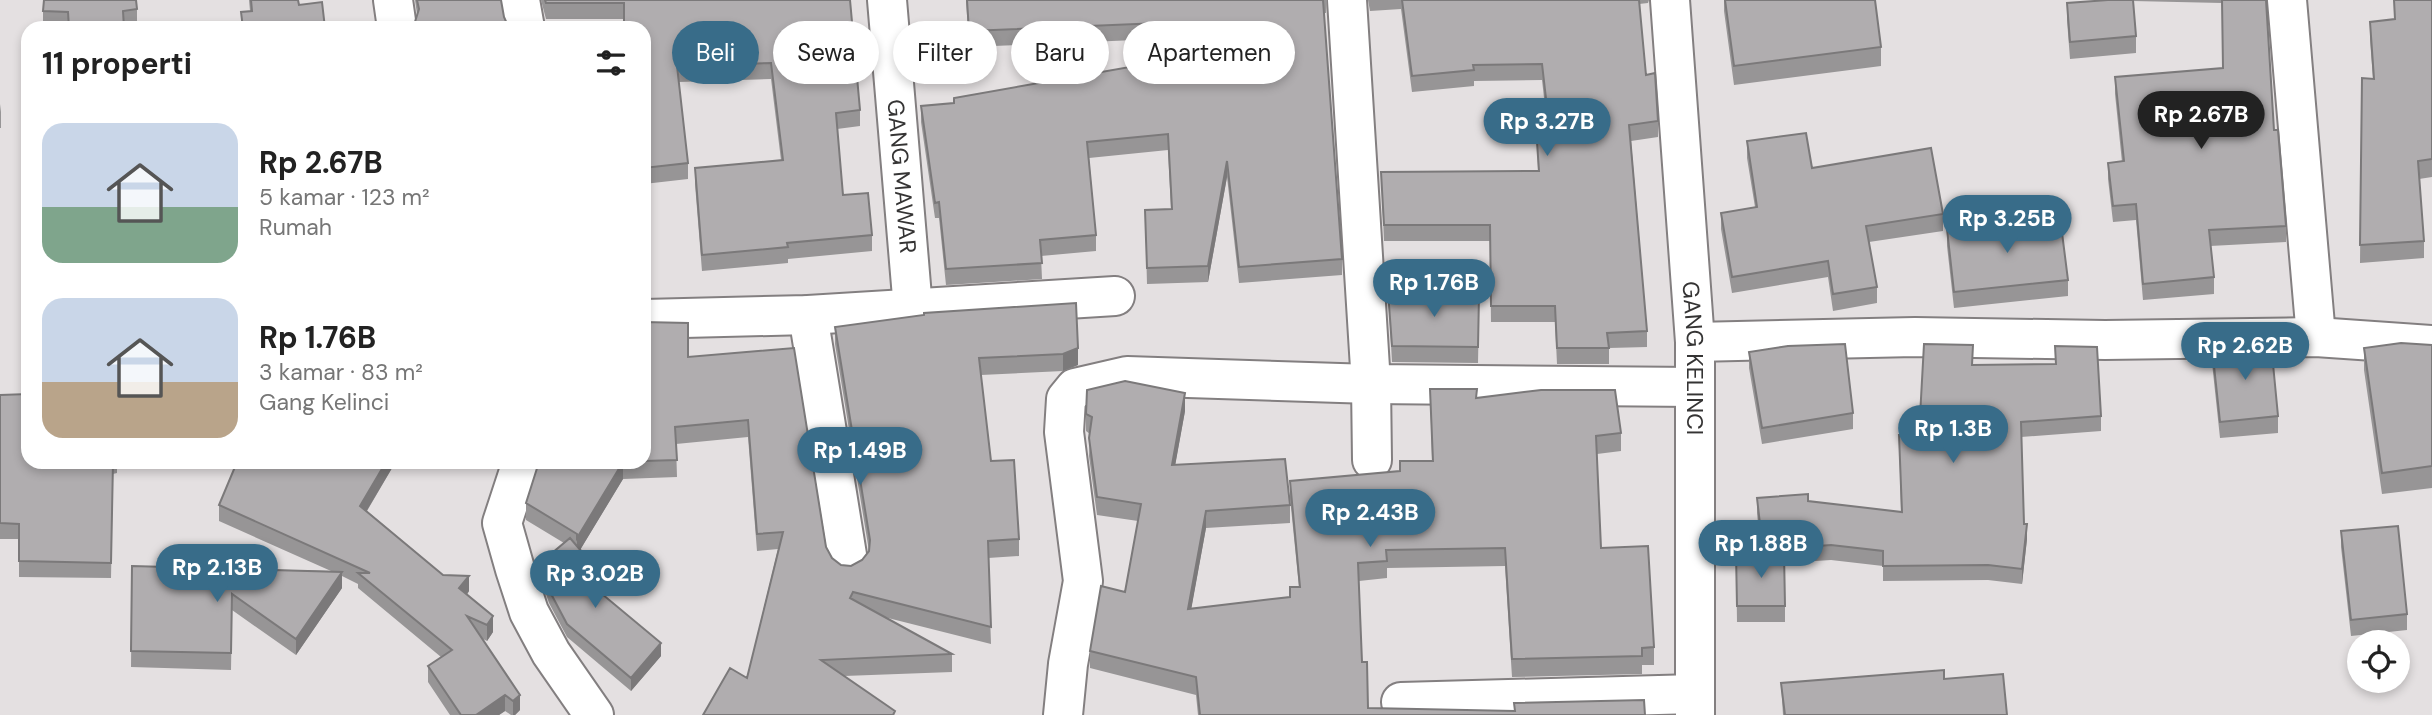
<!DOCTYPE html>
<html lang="id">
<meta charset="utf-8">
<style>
:root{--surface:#fff;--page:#f2f2f2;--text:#222;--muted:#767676;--accent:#386c89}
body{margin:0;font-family:"DM Sans",sans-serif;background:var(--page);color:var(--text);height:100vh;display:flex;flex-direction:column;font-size:26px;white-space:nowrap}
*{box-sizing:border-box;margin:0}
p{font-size:23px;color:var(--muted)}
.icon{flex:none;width:38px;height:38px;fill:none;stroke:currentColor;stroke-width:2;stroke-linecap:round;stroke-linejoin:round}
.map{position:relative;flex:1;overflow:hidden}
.sheet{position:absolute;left:21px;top:21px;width:630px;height:448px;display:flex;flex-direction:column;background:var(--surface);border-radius:21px;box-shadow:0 4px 10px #0003}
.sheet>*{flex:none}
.hud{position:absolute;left:672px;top:21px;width:665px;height:63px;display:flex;gap:14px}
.buttons{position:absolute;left:2347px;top:630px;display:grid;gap:14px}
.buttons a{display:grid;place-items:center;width:63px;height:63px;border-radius:50%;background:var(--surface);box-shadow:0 4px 10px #0003;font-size:35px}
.price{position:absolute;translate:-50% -60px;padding:0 16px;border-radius:24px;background:var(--accent);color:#fff;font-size:23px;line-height:46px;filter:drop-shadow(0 2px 4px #0008)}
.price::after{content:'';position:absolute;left:50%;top:42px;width:21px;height:16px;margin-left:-10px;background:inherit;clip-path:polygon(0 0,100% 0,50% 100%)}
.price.current{background:#222;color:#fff}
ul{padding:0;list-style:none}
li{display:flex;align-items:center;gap:21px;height:175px;padding:0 21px}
li span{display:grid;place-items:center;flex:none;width:196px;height:140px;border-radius:21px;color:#555}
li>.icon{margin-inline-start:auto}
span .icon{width:84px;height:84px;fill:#fffc;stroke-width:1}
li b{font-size:30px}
h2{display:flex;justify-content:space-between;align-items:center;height:84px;padding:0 21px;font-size:30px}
.chip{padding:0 24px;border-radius:32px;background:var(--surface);box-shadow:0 4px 10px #0003;font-size:24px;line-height:63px}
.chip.current{background:var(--accent);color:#fff}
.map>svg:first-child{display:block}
</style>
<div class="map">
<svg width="2432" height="715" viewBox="0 0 2432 715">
<rect width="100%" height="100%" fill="#e4e0e1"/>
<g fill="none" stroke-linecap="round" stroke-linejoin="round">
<defs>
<g id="minor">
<path d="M393,0L397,28"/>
<path d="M520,0L525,28"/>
<path id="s1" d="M887,0L913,309"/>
<path d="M1347,0L1371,384L1372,460"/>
<path id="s2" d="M1670,0L1695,342V715"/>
<path d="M2287,0L2316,337"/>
<path d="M808,315L848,561"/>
<path d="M644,319L808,315L1115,296"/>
<path d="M1695,342L1915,337L2105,340L2316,337L2432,345"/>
<path d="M522,462L502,523L515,569L529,612L551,653L594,715"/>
<path d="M1401,702L1695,694"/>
<path d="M1063,715L1068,664L1083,581L1064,432L1066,399L1075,388L1127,376L1371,384L1695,387"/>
</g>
</defs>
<use href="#minor" stroke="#837f80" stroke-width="42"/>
<use href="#minor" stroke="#fff" stroke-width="38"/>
</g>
<path fill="#979596" d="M249,0H298L299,5L325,28H241V12L250,11Z
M415,0H501L417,14Z
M541,0H850L860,110V126L837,129L843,195L872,235V251L788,259V263L702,271L695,184V168L781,160L771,79L679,82L688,163V179L644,184V28L624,19H546Z
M966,0H1327L1326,13H1324L1342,259V275L1239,283L1227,177L1208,282L1147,284L1145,210L1171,209L1168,150L1089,158L1096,235V251L1041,256L1042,279L946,285L939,218H935L921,122V106L954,103V98L1186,57L1184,38L969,47Z
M1368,0H1649L1648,3L1639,4L1646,75L1658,121V137L1631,141L1647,331V347L1609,348V364H1557L1555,322H1491L1490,241H1384L1381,172L1538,171L1537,142H1549L1542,80L1474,81V86L1412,92L1401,9L1370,11Z
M1724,0H1875L1881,47V66L1734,85L1724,11Z
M2108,0H2266L2274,130L2286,226V242L2210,246L2214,277V294L2143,300L2136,220L2113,222L2108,179V163L2122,162L2115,94V77L2223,68L2222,3L2133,1L2136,36V53L2070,59L2067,20V3Z
M2432,0V177L2419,179L2424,241V258L2360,263L2362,78L2373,79L2370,39V22L2394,20Z
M137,9V25L124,26V28L43,27V11Z
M0,104L1,112V128H0Z
M1747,141L1812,168L1943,214V231L1869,242L1877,287V303L1833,311L1828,277L1732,293L1721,229V213L1755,207L1747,158Z
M1947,229L2068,280V296L1954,308L1947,246Z
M1388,291L1479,311L1478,363L1392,362Z
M1076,303L1078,365L1063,371L981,375L991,461L1019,539V556L988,558L991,644L884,617L952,654V672L844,676L895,715L747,678L778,549L757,551L748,437L676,444L677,477L623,479L580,550L601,587L597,590L661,656L631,691L567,637L549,603L540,576V563L564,543L526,520V503L572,465L571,462H644V322L688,357L794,348L826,547L832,558L841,565L851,566L862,560L869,551L835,344V327Z
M2432,345V488L2382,494L2364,370V348Z
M2055,346L2101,416V431L2021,437L2024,524L2027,539L2022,584L1988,580L1883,581V566L1831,560L1785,563V622H1737L1736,553H1761L1757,513V498L1808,501L1901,512L1899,435H1919L1973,365L2055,364Z
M2212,347L2278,416V433L2220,438L2212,363Z
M1749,352L1853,413V429L1762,444L1749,368Z
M1430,389L1477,398L1621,433V451L1597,454L1601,548L1654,647V665H1642V674L1512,677L1505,566L1387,568V578L1359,581L1362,662L1368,708L1645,715H1198L1196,695L1090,668V651L1125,592L1138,521L1097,515L1089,456L1090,434L1086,431V414L1185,411L1175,465L1290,505V523L1206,528L1191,609L1290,597L1299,587L1290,498V481L1400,471L1432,461Z
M0,395L28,462H117V473L113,474L111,578L19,577V539H0Z
M188,462H404L402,466L395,463L367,511L443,575L469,591L467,595L493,632L487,641L483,639L520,710L515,715H511L505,711L499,715H450L428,682V666L441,657L358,588V584L342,576V588L296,655L232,610L231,670L131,667L132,566L331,571L219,521V505L237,464Z
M2341,531L2407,614V630L2351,636L2341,547Z
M1944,679L2007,715H1783L1781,683Z"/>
<path fill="#7b797a" d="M1227,161V177L1208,282V266Z
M1078,348V365L1063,371V354Z
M1185,393V411L1172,483V465Z
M386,462H395V463L360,522V506Z
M623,462V479L577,555V538Z
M1206,511V528L1188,627V609Z
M2027,524V539L2022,584V569Z
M342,572V588L296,655V639Z
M601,574V587L590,597V584Z
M469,576V591L459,604V588Z
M493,616V632L487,641V625Z
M661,643V656L631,691V678Z
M505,695V711L499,715H476Z
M520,695V710L515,715H513V701Z"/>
<path fill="#b0adaf" stroke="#7b797a" stroke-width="2" d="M44,0H136L137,9L123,11L124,28H69L68,12L43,11Z
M251,0H298L299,5L322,2L325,28H243L241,12L252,11Z
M417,0H501L504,17L508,26L511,28H414V25L419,9Z
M545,0H850L860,110L836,113L843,195L868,193L872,235L787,243L788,247L702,255L695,168L783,160L771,63L677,66L688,163L644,168V28H624V3H546Z
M967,0H1323L1342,259L1239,267L1227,161L1208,266L1147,268L1145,210L1172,209L1168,134L1087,142L1096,235L1040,240L1042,263L946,269L939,202L935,203L921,106L954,103V98L1187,57L1184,22L969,31Z
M1402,0H1639L1646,75L1655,73L1658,121L1629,125L1647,331L1607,333L1609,348H1557L1555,306H1491L1490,225H1384L1381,172L1539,171L1537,142H1551L1542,64L1473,65L1474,70L1412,76Z
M1725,0H1875L1881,47L1734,66Z
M2108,0H2133L2136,36L2070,42L2067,3Z
M2222,0H2266L2274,130H2278L2286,226L2209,230L2214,277L2143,284L2136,204L2113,206L2108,163L2124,161L2115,77L2223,68Z
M2394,0H2432V159L2418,161L2424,241L2360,245L2362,78L2374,79L2370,22L2395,19Z
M1806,133L1812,168L1931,148L1943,214L1866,226L1877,287L1833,294L1828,261L1732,277L1721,213L1757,207L1747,141Z
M2060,217L2068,280L1954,292L1947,229Z
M1388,291L1479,295L1478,347L1392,346Z
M1076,303L1078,348L1063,354L979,358L991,461L1014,460L1019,539L988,541L991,627L853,592L850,598L952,654L821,660L895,711L893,715H703L730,668L747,678L783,532L757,534L748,420L675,427L677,460L644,461V322L688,323V357L794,348L826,547L832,558L841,565L851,566L862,560L869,551L870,540L835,327L924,315V313Z
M2271,343L2278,416L2220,422L2212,347Z
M2401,343L2432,345V466L2382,473L2364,348Z
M1845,344L1853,413L1762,428L1749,352L1788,346Z
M1924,344L1973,345L1972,365L2056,364L2055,346L2097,347L2101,416L2021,422L2024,524H2027L2022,569L1988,565L1883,566V551L1831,545L1763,550L1757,498L1808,494V501L1902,512L1899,435H1919Z
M1125,381L1185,393L1172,465L1285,459L1290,505L1206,511L1188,609L1290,597V587H1300L1290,481L1400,471V461H1433L1430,389H1477L1476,398L1541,390H1615L1621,433L1596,436L1601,548L1648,546L1654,647L1642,648V656L1512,659L1505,548L1386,550L1387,561L1358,563L1362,662H1367L1368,708L1515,711L1514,703L1644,700L1645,715H1200L1196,677L1090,651L1101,586L1125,592L1141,504L1097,497L1089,438L1092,417L1086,414L1087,390Z
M28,394V462H113L111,563L19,561V524L0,523V395Z
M237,462H386L360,506L443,575L469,576L459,588L493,616L487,625L467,616L520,695L513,701L505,695L476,715H461L428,666L452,650L358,573H370L219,505Z
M539,462H566L573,466L572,462H630H623L577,538V534L526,503Z
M2398,526L2407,614L2351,620L2341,531Z
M570,538L601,574L590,584L661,643L631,678L567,624L549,590L540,563Z
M1736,553H1784L1785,606H1737Z
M132,566L342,572L296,639L232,594L231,653L131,651Z
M1944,670V679L2003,674L2007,715H1785L1781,683Z"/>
<g text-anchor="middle" stroke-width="7" stroke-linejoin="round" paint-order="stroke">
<g font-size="23" fill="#353434" stroke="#f1eeef">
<text dy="8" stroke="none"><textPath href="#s1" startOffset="177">GANG MAWAR</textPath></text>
<text dy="8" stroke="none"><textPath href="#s2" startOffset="359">GANG KELINCI</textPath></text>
</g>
</g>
</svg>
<div class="buttons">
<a><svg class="icon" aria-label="locate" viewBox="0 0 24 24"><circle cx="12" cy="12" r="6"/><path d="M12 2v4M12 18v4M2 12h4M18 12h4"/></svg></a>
</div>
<b class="price current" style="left:2201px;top:151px">Rp 2.67B</b>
<b class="price" style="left:1547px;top:158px">Rp 3.27B</b>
<b class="price" style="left:2007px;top:255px">Rp 3.25B</b>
<b class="price" style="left:1434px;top:319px">Rp 1.76B</b>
<b class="price" style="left:2245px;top:382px">Rp 2.62B</b>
<b class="price" style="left:1953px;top:465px">Rp 1.3B</b>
<b class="price" style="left:860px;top:487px">Rp 1.49B</b>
<b class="price" style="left:1370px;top:549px">Rp 2.43B</b>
<b class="price" style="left:1761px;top:580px">Rp 1.88B</b>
<b class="price" style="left:217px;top:604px">Rp 2.13B</b>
<b class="price" style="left:595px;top:610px">Rp 3.02B</b>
<div class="hud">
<a class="chip current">Beli</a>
<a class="chip">Sewa</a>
<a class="chip">Filter</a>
<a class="chip">Baru</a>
<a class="chip">Apartemen</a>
</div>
<section class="sheet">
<h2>11 properti<svg class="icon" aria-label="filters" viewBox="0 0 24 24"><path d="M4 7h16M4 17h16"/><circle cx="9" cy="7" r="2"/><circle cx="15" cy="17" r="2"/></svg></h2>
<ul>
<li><span style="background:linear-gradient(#c9d6e8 60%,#7fa58c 0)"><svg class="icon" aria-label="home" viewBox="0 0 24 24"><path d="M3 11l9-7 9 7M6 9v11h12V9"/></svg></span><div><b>Rp 2.67B</b><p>5 kamar · 123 m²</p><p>Rumah</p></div></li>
<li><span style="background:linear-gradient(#c9d6e8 60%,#b9a48a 0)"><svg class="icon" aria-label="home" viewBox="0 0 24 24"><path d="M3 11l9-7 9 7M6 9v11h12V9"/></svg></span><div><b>Rp 1.76B</b><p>3 kamar · 83 m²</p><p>Gang Kelinci</p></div></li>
</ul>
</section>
</div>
